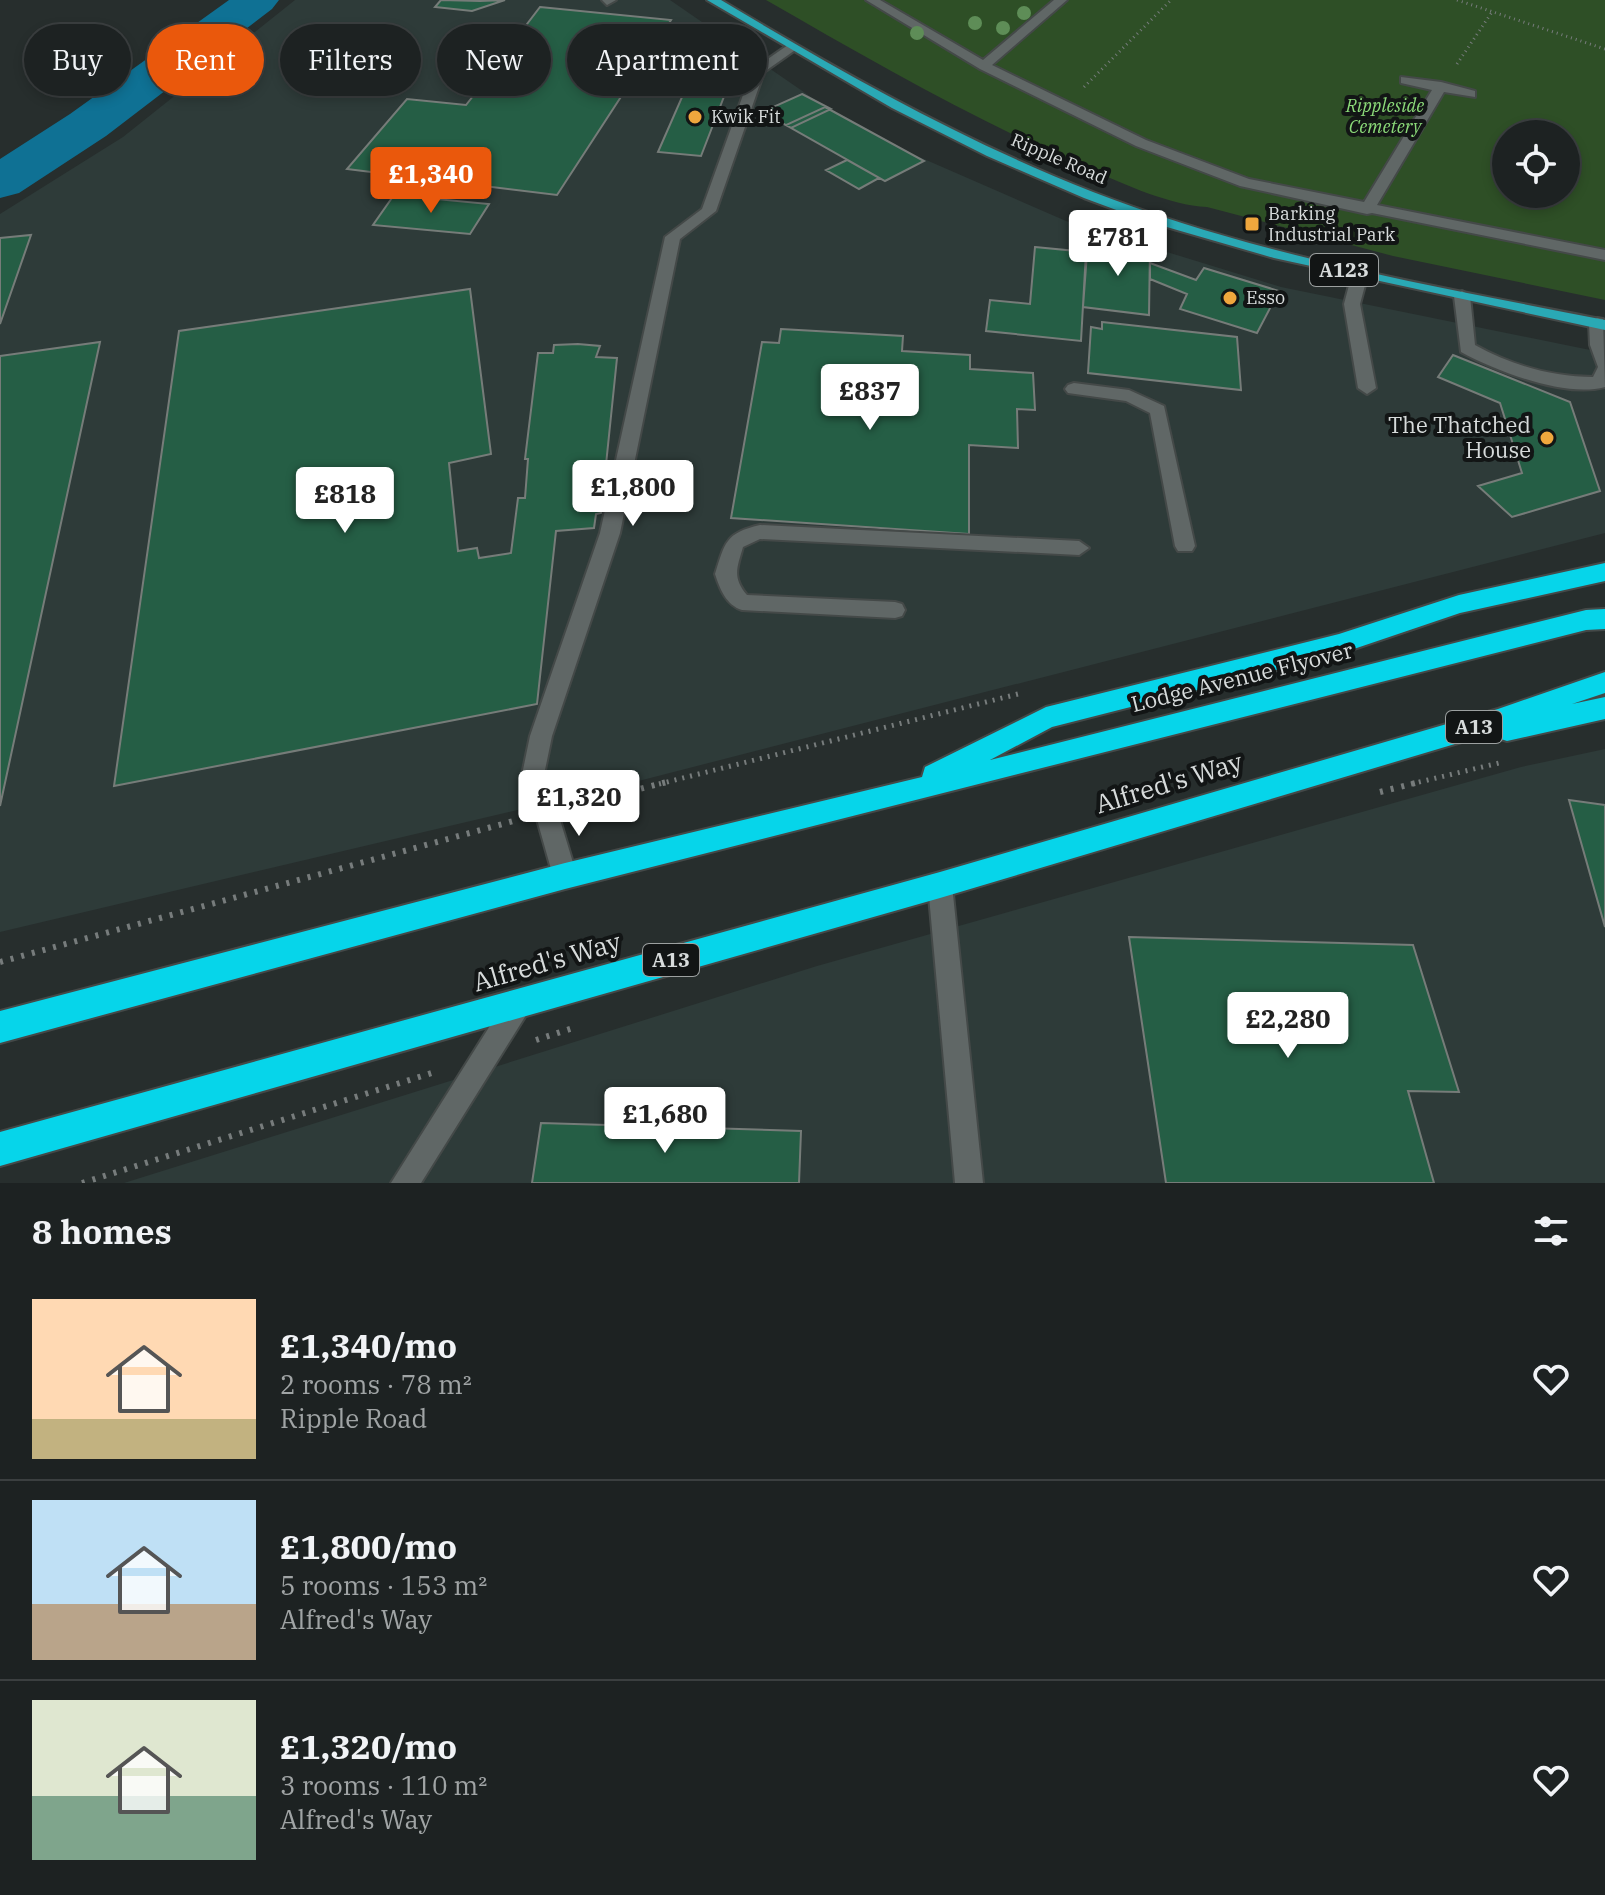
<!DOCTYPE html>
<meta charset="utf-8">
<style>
:root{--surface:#1d2222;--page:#252a2a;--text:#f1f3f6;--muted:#a0a4a5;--line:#3b3f40;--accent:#ea580c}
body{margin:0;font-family:"IBM Plex Serif",serif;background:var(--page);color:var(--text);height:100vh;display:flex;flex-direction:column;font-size:30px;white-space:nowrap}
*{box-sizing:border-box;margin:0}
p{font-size:26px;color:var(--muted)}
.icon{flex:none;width:44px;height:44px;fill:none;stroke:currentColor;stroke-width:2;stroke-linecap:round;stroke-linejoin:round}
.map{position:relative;height:1183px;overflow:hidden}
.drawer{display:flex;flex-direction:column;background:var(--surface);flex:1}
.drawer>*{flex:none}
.top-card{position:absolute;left:24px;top:24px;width:800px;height:72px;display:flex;gap:16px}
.controls{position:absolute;left:1492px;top:120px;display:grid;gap:16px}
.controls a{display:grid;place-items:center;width:88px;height:88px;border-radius:50%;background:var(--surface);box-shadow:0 4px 12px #0003,0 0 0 2px var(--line);font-size:40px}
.price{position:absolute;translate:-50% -68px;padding:0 18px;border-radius:8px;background:#fff;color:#222;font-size:26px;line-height:52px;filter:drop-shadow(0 2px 4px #0008)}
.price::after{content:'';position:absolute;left:50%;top:48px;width:24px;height:18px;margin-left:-12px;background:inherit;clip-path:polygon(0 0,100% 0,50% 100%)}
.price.selected{background:var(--accent);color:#fff}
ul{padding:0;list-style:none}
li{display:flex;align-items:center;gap:24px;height:200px;padding:0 32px}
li+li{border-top:2px solid var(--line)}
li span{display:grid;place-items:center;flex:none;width:224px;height:160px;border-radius:0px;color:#555}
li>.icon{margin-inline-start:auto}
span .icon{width:96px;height:96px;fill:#fffc;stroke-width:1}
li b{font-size:34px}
h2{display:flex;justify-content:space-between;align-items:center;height:96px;padding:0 32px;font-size:34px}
.pill{padding:0 28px;border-radius:36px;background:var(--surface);box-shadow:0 4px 12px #0003,0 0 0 2px var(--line);font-size:28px;line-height:72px}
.pill.selected{background:var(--accent);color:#fff}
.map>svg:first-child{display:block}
</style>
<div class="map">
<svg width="1605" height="1183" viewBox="0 0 1605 1183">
<rect width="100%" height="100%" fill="#272e2d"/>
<path fill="#2e3b39" d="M295,0H670L862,132L1066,221L1281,287L1605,353V533L619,786L0,932V214L123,137Z
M1605,749V1183H124L817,966L1521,767Z"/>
<path fill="#2e4f26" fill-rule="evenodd" d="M766,0H1605V300L1393,256L1207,207C1169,205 1127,185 1091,170C978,122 872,61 766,0ZM1506,134H1566V194H1506Z"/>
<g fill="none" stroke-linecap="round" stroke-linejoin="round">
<path fill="#0f7194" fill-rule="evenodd" d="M229,0H279L272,9L106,136L19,193L0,198V159L70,114Z"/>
</g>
<path fill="#255e45" stroke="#767c79" stroke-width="2" d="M441,0L480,1L505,0L472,11L435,7Z
M540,7L671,20L557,195L347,169L407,99L466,105L527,28H524Z
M687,56L731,59L723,81H730L701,156L658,152L690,79L677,78Z
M802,94L831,109L791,128L762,112Z
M825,107L924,161L885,181L786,125Z
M847,160L879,178L859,189L826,170Z
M394,195L489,204L470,234L373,225Z
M31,235L0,324V238Z
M1088,240L1150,247L1149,315L1083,307Z
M1035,247L1086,252L1081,341L986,331L990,300L1030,304Z
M1150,263L1196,280L1204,268L1279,291L1257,333L1180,309L1187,294L1150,279Z
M470,289L491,454L449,463L458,551L477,548L479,558L511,553L518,498H525L528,459H525L538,353H553L554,345L578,344L600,346L596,357L617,358L601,513L596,514L594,528L556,531L537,704L114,786L179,331Z
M1102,322L1237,337L1241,390L1088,373L1091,327L1102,329Z
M781,329L903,336L902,351L970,355V369L1033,373L1035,410L1017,409L1018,448L969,445V534L731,518L762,342L779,343Z
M100,342L0,806V356Z
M1453,355L1570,402L1600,491L1512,517L1478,486L1522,473L1500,403L1438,377Z
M1569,800L1605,805V927Z
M1129,937L1413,945L1459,1092L1408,1091L1434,1183H1166Z
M541,1123L801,1131L799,1183H532Z"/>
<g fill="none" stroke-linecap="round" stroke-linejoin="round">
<defs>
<path id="minor" d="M602,0H616L607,5Z
M866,0H880L983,60L1054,0H1067L992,65L1146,140L1249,179L1364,202L1432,90L1401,83V77L1441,82L1475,91V97L1444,92L1377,205L1605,250V260L1372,213L1367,214L1240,186L1136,146L980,69Z
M788,45L798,48L764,72L716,211L680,239L620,533L552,736L545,770L577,876L573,884L565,887L557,884L553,876L523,770L530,736L600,533L665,237L702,209L752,70Z
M1360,269L1368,274L1360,304L1376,388L1367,394L1358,388L1344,304L1352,274Z
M1462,291L1470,296L1475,345C1511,365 1552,377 1593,377L1598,367L1590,345L1589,323L1597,318L1603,319L1605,387C1565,398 1496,371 1461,352L1454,296Z
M1074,383L1129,390L1164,406L1195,546L1192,551H1178L1175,546L1150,413L1126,401L1068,393L1065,389L1068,385Z
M760,525L1079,541L1089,548L1079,555L760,539L743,547C737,568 732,577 747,595L895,602L902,604L905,610L902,616L895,618L742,610C726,605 720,589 715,574C725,543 725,533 760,525Z
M940,874L949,877L952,885L983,1183H955L928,885L931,877Z
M519,990L528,994L532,1003L528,1012L421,1183H391L510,994Z"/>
<path id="major" d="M707,0H721C841,72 963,141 1093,192C1258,256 1433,286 1605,320V330L1274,258L1146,221L1084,198L987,156L892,108Z"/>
<path id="highway" d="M1605,563V581L1460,613L1339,654L1052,727L990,760L1586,610L1605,609V629L1586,630L565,889L0,1043V1011L565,863L922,777L925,767L1046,707L1339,634L1459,595Z
M1605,672V693L1572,704L1605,697V719L1507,741L1498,738L1495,732L940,898L0,1166V1132L940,872L1498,709Z"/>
</defs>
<use href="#minor" stroke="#444948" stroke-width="4"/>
<use href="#major" stroke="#444948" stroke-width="4"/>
<use href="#highway" stroke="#444948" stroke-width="4"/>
<path stroke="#777c7c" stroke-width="3" stroke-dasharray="1 4" stroke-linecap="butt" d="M1457,0L1605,49
M1457,64L1492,12
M1084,87L1171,0"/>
<path stroke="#777c7c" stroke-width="5" stroke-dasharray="2 6" stroke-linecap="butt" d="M659,784L1018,694
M1411,784L1499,763"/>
<path stroke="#777c7c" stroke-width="6" stroke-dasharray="3 8" stroke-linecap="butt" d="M1380,792L1419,782
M577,805L667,782
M0,962L517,820
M536,1040L576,1027
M82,1183L435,1072"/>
<use href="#minor" fill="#606766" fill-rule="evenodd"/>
<use href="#major" fill="#2aa9b5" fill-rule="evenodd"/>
<use href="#highway" fill="#06d5ea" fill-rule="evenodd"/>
</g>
<g fill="#5e8d57">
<circle cx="1024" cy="13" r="7"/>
<circle cx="975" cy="23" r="7"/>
<circle cx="1003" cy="28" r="7"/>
<circle cx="917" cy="33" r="7"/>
</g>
<g fill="#efa73d" stroke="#121515" stroke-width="3">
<circle cx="695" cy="117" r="8"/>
<rect x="1244" y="216" width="16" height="16" rx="4"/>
<circle cx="1230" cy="298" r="8"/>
<circle cx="1547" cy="438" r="8"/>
</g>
<g text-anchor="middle" stroke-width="8" stroke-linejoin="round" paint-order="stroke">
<g font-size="18" font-style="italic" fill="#8bda79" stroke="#121515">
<text x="1385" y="112">Rippleside<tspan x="1385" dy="21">Cemetery</tspan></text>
</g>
<g font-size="18" fill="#d7dbdb" stroke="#121515" text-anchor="start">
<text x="711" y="123">Kwik Fit</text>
<text x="1268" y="220">Barking<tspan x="1268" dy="21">Industrial Park</tspan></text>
<text x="1246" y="304">Esso</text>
</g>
<g font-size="18" fill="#d7dbdb" stroke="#121515">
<text transform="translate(1059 159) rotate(23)" y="6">Ripple Road</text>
</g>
<g fill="#121515" stroke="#9ca0a0" stroke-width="2">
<rect x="1310" y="254" width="68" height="32" rx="6"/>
<rect x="1446" y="711" width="56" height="32" rx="6"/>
<rect x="643" y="944" width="56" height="32" rx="6"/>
</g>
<g font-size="20" font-weight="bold" fill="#d7dbdb">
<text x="1344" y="277">A123</text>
<text x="1474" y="734">A13</text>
<text x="671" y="967">A13</text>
</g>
<g font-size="22" fill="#d7dbdb" stroke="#121515" text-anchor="end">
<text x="1531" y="433">The Thatched<tspan x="1531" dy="25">House</tspan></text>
</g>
<g font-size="22" fill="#d7dbdb" stroke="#121515">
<text transform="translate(1242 677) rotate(-14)" y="8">Lodge Avenue Flyover</text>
</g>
<g font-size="26" fill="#d7dbdb" stroke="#121515">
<text transform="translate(1169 783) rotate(-17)" y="9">Alfred's Way</text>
<text transform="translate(547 962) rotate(-16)" y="9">Alfred's Way</text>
</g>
</g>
</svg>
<div class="controls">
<a><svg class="icon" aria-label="locate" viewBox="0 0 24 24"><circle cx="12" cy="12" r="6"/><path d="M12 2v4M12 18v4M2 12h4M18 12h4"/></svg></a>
</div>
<b class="price selected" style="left:431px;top:215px">£1,340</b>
<b class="price" style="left:1118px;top:278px">£781</b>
<b class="price" style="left:870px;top:432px">£837</b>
<b class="price" style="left:633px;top:528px">£1,800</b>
<b class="price" style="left:345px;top:535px">£818</b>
<b class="price" style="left:579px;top:838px">£1,320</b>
<b class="price" style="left:1288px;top:1060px">£2,280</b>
<b class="price" style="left:665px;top:1155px">£1,680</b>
<div class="top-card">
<a class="pill">Buy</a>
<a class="pill selected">Rent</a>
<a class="pill">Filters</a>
<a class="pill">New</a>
<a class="pill">Apartment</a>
</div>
</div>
<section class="drawer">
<h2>8 homes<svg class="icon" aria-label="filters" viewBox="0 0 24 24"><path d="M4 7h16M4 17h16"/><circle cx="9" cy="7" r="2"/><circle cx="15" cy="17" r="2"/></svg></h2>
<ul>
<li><span style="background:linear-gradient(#ffd9b3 75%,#c2b280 0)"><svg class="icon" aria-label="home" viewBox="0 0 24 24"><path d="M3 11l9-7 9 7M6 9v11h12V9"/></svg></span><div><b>£1,340/mo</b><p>2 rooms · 78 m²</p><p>Ripple Road</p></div><svg class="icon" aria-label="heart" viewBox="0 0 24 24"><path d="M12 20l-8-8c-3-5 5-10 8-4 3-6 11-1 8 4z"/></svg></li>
<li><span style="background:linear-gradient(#bfe0f5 65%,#b9a48a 0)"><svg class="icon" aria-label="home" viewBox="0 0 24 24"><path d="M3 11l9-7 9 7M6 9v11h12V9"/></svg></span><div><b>£1,800/mo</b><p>5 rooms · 153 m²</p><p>Alfred's Way</p></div><svg class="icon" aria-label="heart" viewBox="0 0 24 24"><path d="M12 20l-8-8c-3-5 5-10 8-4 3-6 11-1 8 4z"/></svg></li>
<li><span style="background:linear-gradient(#dfe7d0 60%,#7fa58c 0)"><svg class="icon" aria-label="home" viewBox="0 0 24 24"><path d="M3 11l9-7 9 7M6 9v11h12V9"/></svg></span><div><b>£1,320/mo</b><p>3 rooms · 110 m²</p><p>Alfred's Way</p></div><svg class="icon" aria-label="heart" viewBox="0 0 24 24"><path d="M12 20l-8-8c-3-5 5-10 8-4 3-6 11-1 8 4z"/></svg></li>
</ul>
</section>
